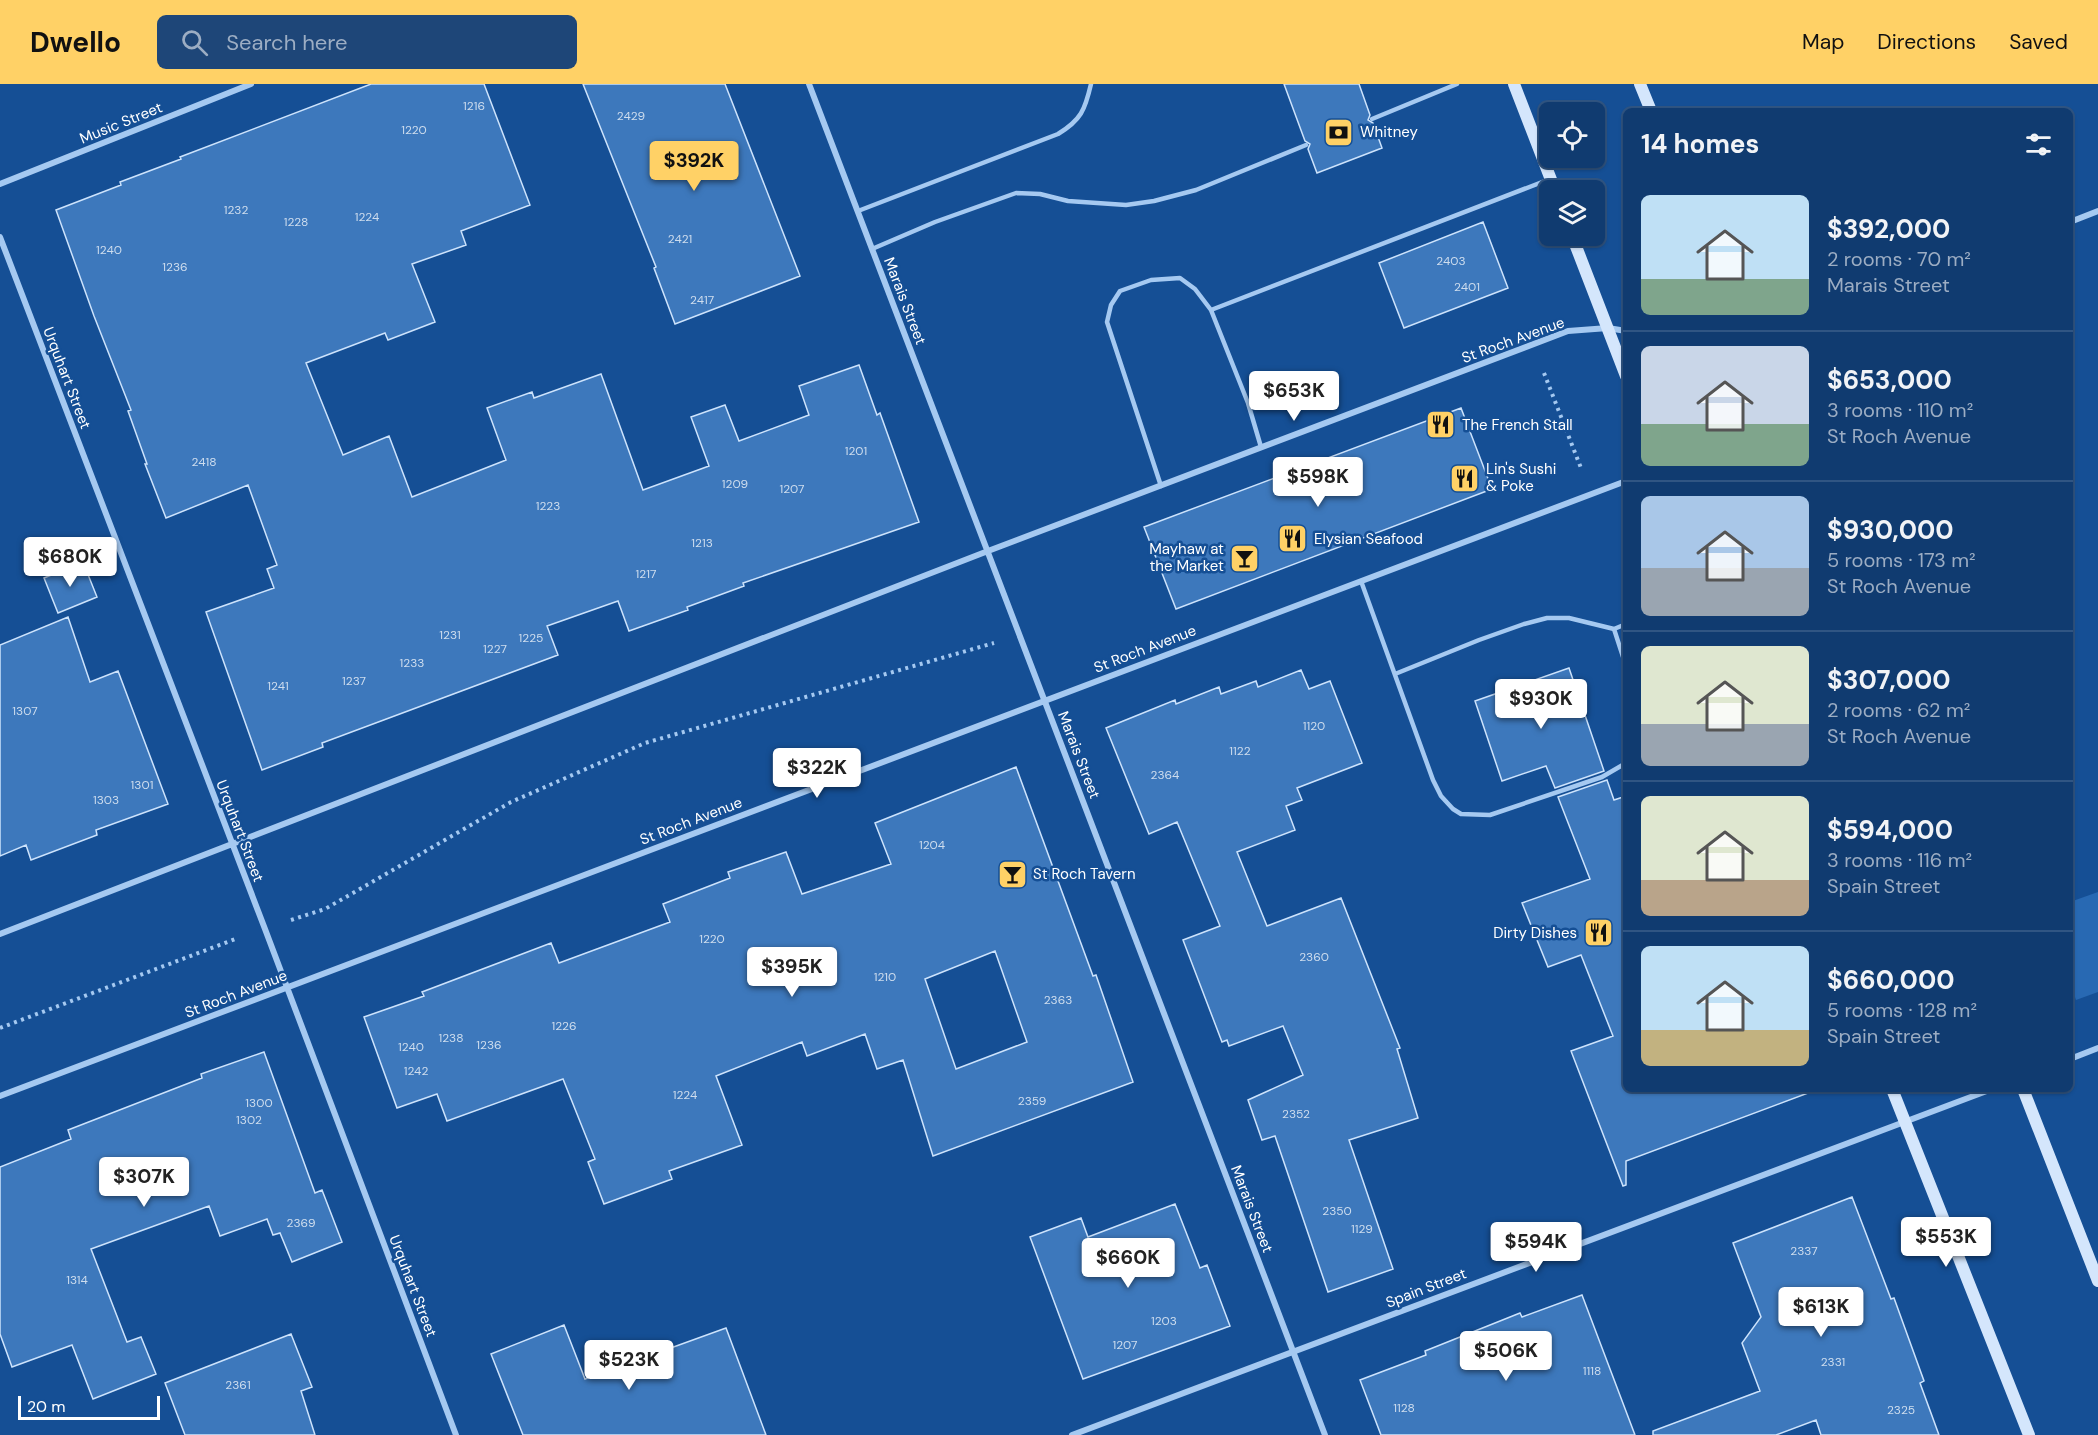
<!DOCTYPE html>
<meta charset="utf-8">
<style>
:root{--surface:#103b70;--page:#1e4678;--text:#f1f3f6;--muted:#9cadc3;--line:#305583;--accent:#ffd166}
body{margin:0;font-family:"DM Sans",sans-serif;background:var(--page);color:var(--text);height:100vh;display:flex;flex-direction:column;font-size:22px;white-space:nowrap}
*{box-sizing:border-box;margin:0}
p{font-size:20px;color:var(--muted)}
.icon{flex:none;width:33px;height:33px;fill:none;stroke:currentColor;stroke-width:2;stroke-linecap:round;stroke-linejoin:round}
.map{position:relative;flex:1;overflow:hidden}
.side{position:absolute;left:1623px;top:24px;width:450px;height:984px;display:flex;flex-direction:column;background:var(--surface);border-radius:9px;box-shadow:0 2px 4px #0004,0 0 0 2px var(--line)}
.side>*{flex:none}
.fabs{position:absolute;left:1539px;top:18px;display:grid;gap:12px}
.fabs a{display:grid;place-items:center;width:66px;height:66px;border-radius:9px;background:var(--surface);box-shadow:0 2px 4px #0004,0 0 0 2px var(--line);font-size:30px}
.scale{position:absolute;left:18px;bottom:15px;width:142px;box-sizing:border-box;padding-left:6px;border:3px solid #fff;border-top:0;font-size:16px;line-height:21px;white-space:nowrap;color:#fff;-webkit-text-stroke:4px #154f95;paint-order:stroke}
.price{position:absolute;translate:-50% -51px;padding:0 14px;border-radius:6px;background:#fff;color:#222;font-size:20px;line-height:39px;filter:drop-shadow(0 2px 3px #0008)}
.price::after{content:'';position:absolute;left:50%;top:36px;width:18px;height:14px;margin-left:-9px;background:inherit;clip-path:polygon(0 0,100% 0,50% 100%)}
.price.on{background:var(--accent);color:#111}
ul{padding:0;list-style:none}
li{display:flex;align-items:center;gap:18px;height:150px;padding:0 18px}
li+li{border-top:2px solid var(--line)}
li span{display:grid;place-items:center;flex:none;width:168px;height:120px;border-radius:9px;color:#555}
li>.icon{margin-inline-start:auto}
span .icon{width:72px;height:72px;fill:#fffc;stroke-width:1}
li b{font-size:26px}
h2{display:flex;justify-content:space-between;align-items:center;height:72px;padding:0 18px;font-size:26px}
header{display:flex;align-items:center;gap:36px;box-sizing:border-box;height:84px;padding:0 30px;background:var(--accent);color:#111}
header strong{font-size:28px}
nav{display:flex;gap:33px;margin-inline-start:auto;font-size:21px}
.search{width:420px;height:54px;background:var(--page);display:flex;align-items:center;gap:15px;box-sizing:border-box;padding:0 21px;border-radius:9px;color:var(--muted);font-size:22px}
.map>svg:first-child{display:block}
</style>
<header>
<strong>Dwello</strong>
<div class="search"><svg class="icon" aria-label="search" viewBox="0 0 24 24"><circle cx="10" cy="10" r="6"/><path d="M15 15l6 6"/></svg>Search here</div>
<nav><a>Map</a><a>Directions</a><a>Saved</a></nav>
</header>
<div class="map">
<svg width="2098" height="1351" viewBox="0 0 2098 1351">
<rect width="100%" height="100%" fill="#154f95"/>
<path fill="#2869b3" d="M2098,808V908L2076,916L2070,899V818Z"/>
<path fill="#3d78bc" stroke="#cde3fc" stroke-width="1.5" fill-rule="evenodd" d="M371,0H484L530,121L461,147L466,161L412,180L435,238L388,256L385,249L306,279L343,371L389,352L412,413L506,376L487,324L532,308L534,314L601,290L643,406L709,382L691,333L725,321L739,357L809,331L799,302L859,281L877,331L880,329L919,438L743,499L744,502L687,523L688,526L629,547L618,517L547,542L558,571L322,659L323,663L262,686L206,528L274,504L267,485L277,481L248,401L166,434L145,380H147L128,327L131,326L94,232L56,126L121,101L120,98L181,75L180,73Z
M583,0H725L800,192L675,240L654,184L656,183Z
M1284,0H1359L1370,31L1368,36L1373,39L1382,64L1317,89L1308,65L1310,60L1305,57Z
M1483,138L1508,204L1404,244L1379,179Z
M1461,324L1492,405L1176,525L1144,443Z
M83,478L97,513L58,529L44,494Z
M68,533L90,598L118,587L168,720L96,746L97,751L31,776L26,761L0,772V561Z
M1569,584L1604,687L1555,704L1546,682L1502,697L1475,617Z
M1301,586L1309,605L1330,597L1362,679L1297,704L1302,716L1286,722L1295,746L1237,768L1267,842L1341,814L1400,964L1397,965L1418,1034L1349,1056L1393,1185L1328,1208L1275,1052L1262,1056L1248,1016L1303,991L1283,942L1229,962L1227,956L1222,958L1183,856L1220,842L1177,738L1149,750L1106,644L1175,616L1176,620L1219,603L1221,610L1256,597L1258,603Z
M1016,683L1093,892L1096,891L1133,998L933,1072L903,976L877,985L865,950L807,972L802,958L716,992L742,1061L669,1087L672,1095L604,1120L588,1078L595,1075L563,995L447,1037L437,1010L397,1024L364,933L424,912L422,908L551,859L559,879L670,838L663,820L730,794L728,788L786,768L802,810L891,780L875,739ZM995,867L1027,958L956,985L925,895Z
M1607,696L1614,716L1626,712V1005H1807L1808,1009L1626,1077V1101L1623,1102L1571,967L1613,952L1581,871L1548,883L1522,819L1590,795L1558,713Z
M264,968L315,1109L322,1106L342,1158L292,1178L280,1149L273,1151L267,1135L220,1152L209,1122L91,1165L127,1258L141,1253L156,1290L93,1315L72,1261L12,1283L0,1250V1083L71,1055L68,1046L202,994L201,990Z
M1852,1113L1891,1215L1894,1214L1924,1297L1920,1299L1939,1351H1821L1816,1336L1776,1351H1653V1347L1760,1307L1742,1259L1761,1233L1733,1159Z
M1175,1120L1200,1184L1207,1181L1230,1242L1083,1295L1030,1153L1081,1134L1088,1153Z
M1582,1211L1635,1351H1381L1360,1296L1426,1271L1425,1267L1520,1229L1522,1233Z
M564,1241L585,1295L726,1244L766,1351H523L491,1270Z
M291,1250L312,1303L301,1307L315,1351H185L165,1299Z"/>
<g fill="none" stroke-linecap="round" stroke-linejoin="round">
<path stroke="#a5c9f1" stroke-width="4" stroke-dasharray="3 4.5" stroke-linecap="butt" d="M1544,289L1581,384
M291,836L325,825L511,718L645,659L994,559
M0,944L238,854"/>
<path stroke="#a5c9f1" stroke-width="4.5" d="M1372,35L1457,0
M858,127L1058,50C1081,36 1085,26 1091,0
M872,165L935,138L1016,109L1040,110L1068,117L1126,121L1154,117L1196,106L1306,61
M1211,226L1550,95
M1161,402L1107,238L1111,221L1120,207L1151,196L1180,194L1195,205L1211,226L1248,319L1261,363
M1361,497L1433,696L1441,712L1453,725L1461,730L1490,731L1602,693L1626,679
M1614,545L1626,582
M1395,590L1479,556L1524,540L1547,534H1569L1614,545L1626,540"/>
<path stroke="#a5c9f1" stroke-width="6" d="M809,0L1325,1351
M0,100L251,0
M2070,138L2098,127
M0,153L265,845L456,1351
M0,850L988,467L1568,247L1608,244L1626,247
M2070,975L2098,964
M0,1012L1626,397
M1072,1351L1992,1005"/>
<path stroke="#d4e6fc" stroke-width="12" d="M1514,0L1555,106
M1640,0L1651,27
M1572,152L1626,292
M1892,1005L2029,1351
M2023,1005L2098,1197"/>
</g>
<defs>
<symbol id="bank-square" viewBox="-11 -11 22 22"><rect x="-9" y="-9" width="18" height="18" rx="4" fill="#ffd166" stroke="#154f95"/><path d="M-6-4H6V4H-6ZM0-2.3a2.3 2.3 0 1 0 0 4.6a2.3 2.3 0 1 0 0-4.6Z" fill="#111"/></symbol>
<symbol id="restaurant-square" viewBox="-11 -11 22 22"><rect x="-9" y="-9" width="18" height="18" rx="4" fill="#ffd166" stroke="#154f95"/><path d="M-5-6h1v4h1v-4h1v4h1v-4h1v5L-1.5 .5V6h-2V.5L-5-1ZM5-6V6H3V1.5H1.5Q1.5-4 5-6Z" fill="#111"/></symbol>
<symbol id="bar-square" viewBox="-11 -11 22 22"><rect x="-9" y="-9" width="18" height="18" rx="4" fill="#ffd166" stroke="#154f95"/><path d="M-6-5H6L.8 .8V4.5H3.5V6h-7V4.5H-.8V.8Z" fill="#111"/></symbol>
</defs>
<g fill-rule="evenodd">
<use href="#bank-square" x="1322" y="32" width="33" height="33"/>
<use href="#restaurant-square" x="1424" y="324" width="33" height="33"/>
<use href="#restaurant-square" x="1448" y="378" width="33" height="33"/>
<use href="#restaurant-square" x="1276" y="438" width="33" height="33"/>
<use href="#bar-square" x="1228" y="458" width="33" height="33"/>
<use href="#bar-square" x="996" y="774" width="33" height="33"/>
<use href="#restaurant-square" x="1582" y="832" width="33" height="33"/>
</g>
<g text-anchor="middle" stroke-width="5" stroke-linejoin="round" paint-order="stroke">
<g font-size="12" fill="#ceddee">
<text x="474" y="26">1216</text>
<text x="631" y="36">2429</text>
<text x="414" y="50">1220</text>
<text x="236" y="130">1232</text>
<text x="367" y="137">1224</text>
<text x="296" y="142">1228</text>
<text x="680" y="159">2421</text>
<text x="109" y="170">1240</text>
<text x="1451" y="181">2403</text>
<text x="175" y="187">1236</text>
<text x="1467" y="207">2401</text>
<text x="702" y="220">2417</text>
<text x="856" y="371">1201</text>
<text x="204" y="382">2418</text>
<text x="735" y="404">1209</text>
<text x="792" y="409">1207</text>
<text x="548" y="426">1223</text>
<text x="702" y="463">1213</text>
<text x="646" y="494">1217</text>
<text x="450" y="555">1231</text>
<text x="531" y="558">1225</text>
<text x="495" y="569">1227</text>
<text x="412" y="583">1233</text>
<text x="354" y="601">1237</text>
<text x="278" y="606">1241</text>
<text x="25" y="631">1307</text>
<text x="1314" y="646">1120</text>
<text x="1240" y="671">1122</text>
<text x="1165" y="695">2364</text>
<text x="142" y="705">1301</text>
<text x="106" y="720">1303</text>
<text x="932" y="765">1204</text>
<text x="712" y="859">1220</text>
<text x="1314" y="877">2360</text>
<text x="885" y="897">1210</text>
<text x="1058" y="920">2363</text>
<text x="564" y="946">1226</text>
<text x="451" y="958">1238</text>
<text x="489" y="965">1236</text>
<text x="411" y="967">1240</text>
<text x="416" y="991">1242</text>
<text x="685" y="1015">1224</text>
<text x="1032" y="1021">2359</text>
<text x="259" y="1023">1300</text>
<text x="1296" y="1034">2352</text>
<text x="249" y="1040">1302</text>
<text x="1337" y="1131">2350</text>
<text x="301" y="1143">2369</text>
<text x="1362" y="1149">1129</text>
<text x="1804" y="1171">2337</text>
<text x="77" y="1200">1314</text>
<text x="1164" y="1241">1203</text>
<text x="1125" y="1265">1207</text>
<text x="1833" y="1282">2331</text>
<text x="1592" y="1291">1118</text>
<text x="238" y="1305">2361</text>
<text x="1404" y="1328">1128</text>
<text x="1901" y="1330">2325</text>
</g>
<g font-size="15" fill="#fff" stroke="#154f95">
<text transform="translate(121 39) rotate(-22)" y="5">Music Street</text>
<text transform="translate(905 217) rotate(69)" y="5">Marais Street</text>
<text transform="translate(1513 256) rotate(-20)" y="5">St Roch Avenue</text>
<text transform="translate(67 294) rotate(69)" y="5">Urquhart Street</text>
<text transform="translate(1145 565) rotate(-21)" y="5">St Roch Avenue</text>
<text transform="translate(1079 671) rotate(69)" y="5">Marais Street</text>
<text transform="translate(691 737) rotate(-21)" y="5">St Roch Avenue</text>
<text transform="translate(240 747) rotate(69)" y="5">Urquhart Street</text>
<text transform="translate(236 910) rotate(-21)" y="5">St Roch Avenue</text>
<text transform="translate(1252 1125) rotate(69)" y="5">Marais Street</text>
<text transform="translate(413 1202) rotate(69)" y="5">Urquhart Street</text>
<text transform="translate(1426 1204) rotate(-21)" y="5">Spain Street</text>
</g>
<g font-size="15" fill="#fff" stroke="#154f95" text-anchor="start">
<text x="1360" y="53">Whitney</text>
<text x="1462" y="346">The French Stall</text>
<text x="1486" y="390">Lin's Sushi<tspan x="1486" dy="17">&amp; Poke</tspan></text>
<text x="1314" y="460">Elysian Seafood</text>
<text x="1224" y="470" text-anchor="end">Mayhaw at<tspan x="1224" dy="17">the Market</tspan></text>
<text x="1033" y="795">St Roch Tavern</text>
<text x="1577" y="854" text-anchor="end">Dirty Dishes</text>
</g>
</g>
</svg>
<div class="fabs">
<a><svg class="icon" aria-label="locate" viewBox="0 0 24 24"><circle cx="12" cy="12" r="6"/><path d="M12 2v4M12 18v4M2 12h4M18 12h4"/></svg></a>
<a><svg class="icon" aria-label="layers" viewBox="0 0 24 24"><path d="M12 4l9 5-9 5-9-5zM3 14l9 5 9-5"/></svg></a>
</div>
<div class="scale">20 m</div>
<b class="price on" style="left:694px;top:108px">$392K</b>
<b class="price" style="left:1294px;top:338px">$653K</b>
<b class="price" style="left:1318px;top:424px">$598K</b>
<b class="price" style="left:70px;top:504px">$680K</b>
<b class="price" style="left:1541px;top:646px">$930K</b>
<b class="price" style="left:817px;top:715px">$322K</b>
<b class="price" style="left:792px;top:914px">$395K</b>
<b class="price" style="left:144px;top:1124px">$307K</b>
<b class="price" style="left:1946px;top:1184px">$553K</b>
<b class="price" style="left:1536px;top:1189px">$594K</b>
<b class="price" style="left:1128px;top:1205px">$660K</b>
<b class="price" style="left:1821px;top:1254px">$613K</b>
<b class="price" style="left:1506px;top:1298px">$506K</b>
<b class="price" style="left:629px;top:1307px">$523K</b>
<section class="side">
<h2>14 homes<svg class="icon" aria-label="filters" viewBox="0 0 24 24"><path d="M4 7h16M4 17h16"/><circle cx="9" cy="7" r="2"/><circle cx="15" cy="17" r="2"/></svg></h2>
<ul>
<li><span style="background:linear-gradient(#bfe0f5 70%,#7fa58c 0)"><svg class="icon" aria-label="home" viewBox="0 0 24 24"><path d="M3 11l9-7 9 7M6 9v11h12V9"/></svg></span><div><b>$392,000</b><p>2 rooms · 70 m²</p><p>Marais Street</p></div></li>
<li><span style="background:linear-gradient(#c9d6e8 65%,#7fa58c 0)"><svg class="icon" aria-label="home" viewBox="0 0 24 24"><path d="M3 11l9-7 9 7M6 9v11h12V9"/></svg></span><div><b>$653,000</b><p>3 rooms · 110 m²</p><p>St Roch Avenue</p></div></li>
<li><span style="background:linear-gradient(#a9c7e8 60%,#9aa5b1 0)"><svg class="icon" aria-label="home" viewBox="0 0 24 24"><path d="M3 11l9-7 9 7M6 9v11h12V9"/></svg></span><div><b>$930,000</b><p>5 rooms · 173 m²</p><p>St Roch Avenue</p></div></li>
<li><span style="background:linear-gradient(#dfe7d0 65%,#9aa5b1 0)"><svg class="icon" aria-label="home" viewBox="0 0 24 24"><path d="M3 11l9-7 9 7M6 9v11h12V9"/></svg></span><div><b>$307,000</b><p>2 rooms · 62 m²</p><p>St Roch Avenue</p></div></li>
<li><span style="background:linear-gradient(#dfe7d0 70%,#b9a48a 0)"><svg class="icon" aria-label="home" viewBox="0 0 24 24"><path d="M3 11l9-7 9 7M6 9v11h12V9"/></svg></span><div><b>$594,000</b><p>3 rooms · 116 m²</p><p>Spain Street</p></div></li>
<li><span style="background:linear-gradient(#bfe0f5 70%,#c2b280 0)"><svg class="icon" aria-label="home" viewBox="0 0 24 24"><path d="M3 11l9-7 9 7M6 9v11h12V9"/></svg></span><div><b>$660,000</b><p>5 rooms · 128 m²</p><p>Spain Street</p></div></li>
</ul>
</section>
</div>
